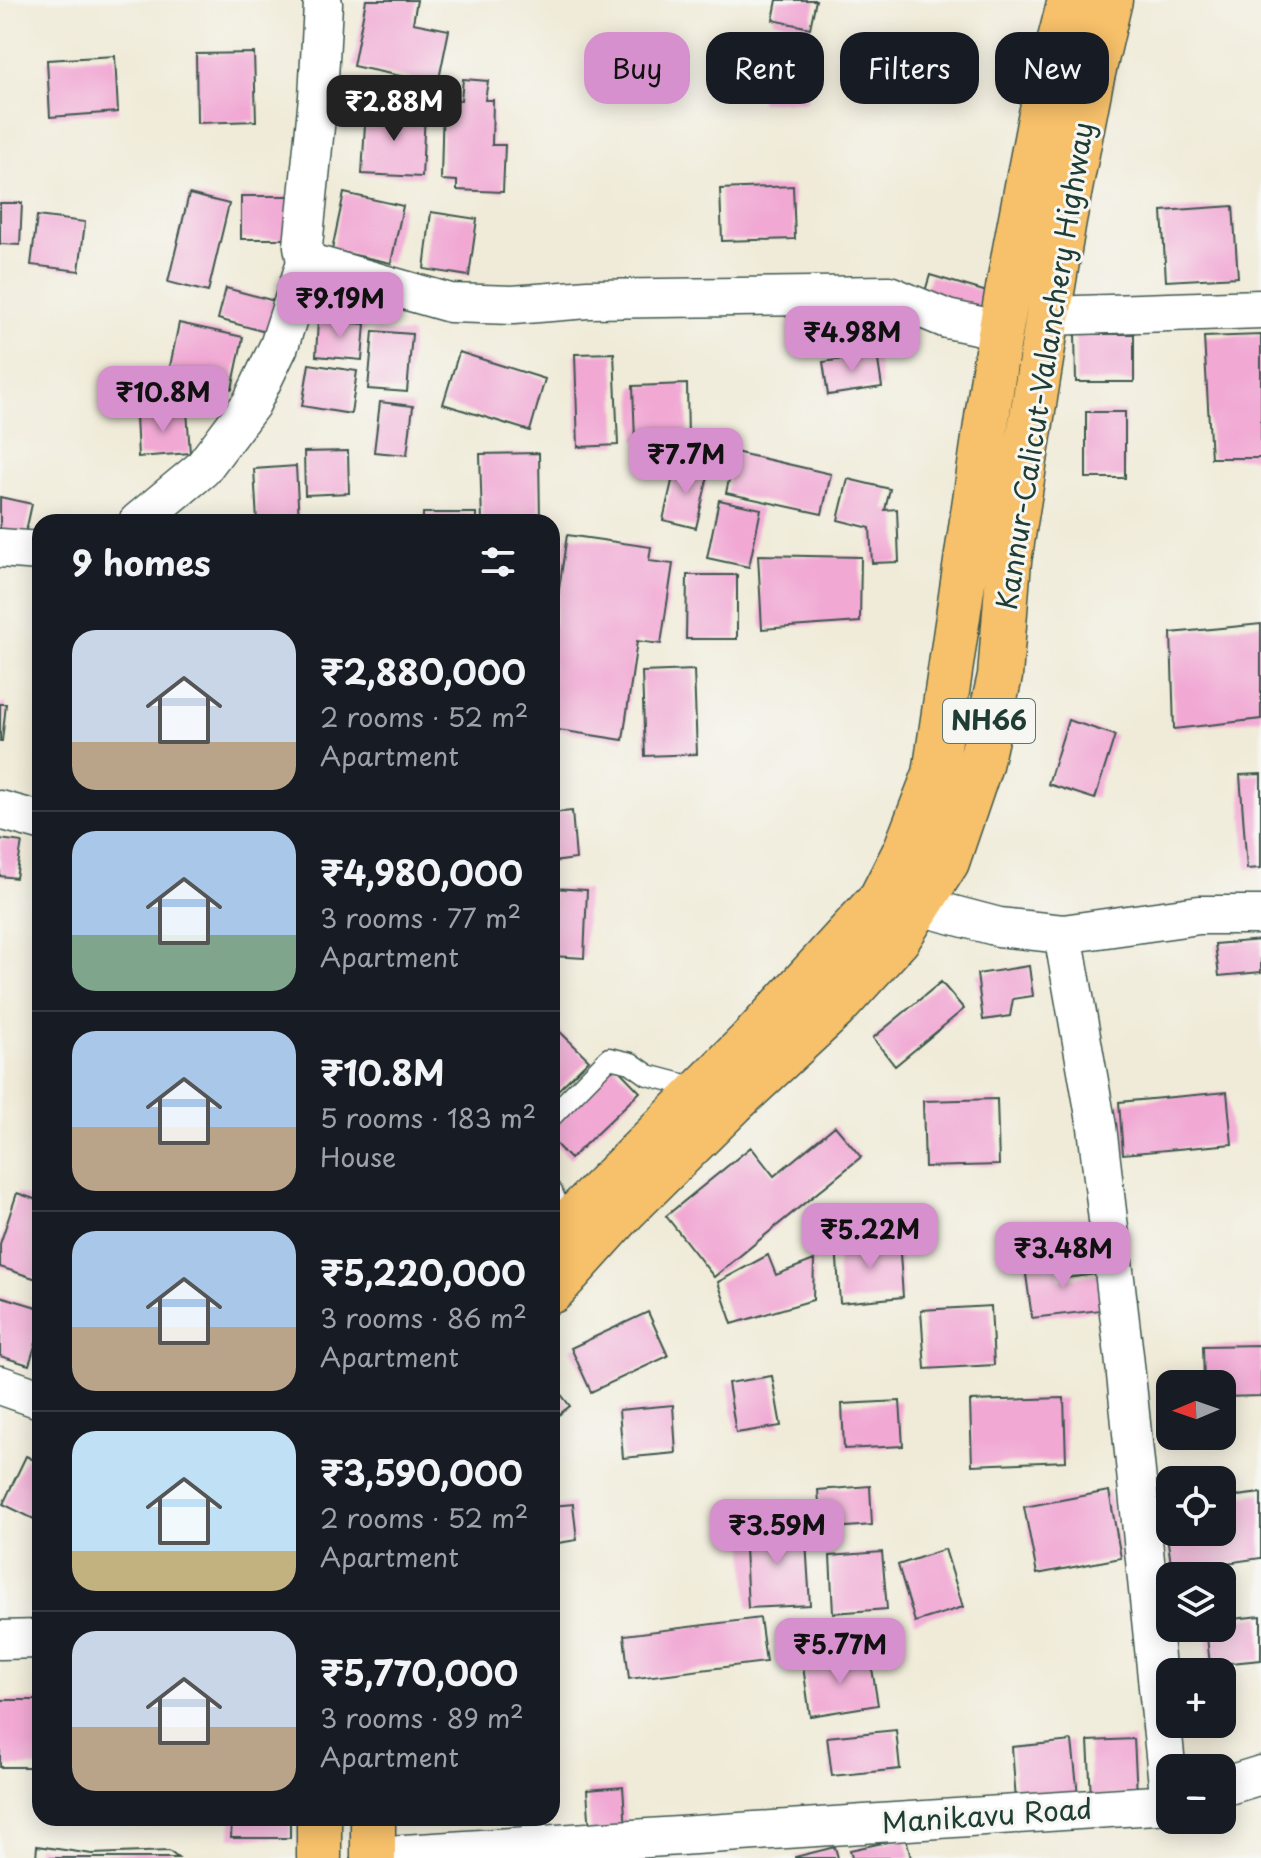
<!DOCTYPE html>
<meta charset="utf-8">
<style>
:root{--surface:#171b24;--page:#20242c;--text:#f1f3f6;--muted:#9ea1a6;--line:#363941;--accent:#d690ce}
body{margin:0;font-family:"Playpen Sans",sans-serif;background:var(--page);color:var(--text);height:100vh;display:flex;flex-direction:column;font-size:30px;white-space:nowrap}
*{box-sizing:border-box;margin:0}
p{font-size:26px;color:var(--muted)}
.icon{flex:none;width:44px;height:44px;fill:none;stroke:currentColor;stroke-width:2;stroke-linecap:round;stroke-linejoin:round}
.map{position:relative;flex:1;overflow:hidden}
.drawer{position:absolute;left:32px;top:514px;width:528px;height:1312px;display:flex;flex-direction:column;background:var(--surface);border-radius:24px;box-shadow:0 4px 20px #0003}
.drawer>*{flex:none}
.guide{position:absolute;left:584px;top:32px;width:556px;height:72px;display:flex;gap:16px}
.needle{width:52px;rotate:268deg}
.tools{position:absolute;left:1156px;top:1370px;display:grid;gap:16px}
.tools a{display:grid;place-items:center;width:80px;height:80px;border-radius:16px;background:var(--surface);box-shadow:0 4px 20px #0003;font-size:40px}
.price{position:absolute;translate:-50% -68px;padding:0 18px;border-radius:16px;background:var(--accent);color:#111;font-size:26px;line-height:52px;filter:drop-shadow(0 2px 4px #0008)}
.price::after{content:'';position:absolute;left:50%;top:48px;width:24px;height:18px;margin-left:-12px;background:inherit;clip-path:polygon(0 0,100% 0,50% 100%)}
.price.active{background:#222;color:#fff}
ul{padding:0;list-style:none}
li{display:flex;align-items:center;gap:24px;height:200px;padding:0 40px}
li+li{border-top:2px solid var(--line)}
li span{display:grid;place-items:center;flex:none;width:224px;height:160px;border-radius:24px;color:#555}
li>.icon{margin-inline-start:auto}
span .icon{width:96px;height:96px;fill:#fffc;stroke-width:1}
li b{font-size:34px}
h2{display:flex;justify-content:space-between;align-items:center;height:96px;padding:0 40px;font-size:34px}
.tag{padding:0 28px;border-radius:24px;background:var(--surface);box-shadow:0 4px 20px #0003;font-size:28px;line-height:72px}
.tag.active{background:var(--accent);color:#111}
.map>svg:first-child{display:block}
</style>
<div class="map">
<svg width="1261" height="1858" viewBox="0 0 1261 1858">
<rect width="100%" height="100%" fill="#f6f6f2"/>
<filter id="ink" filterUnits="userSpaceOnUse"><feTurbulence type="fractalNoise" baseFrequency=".0125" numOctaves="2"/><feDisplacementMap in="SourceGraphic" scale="16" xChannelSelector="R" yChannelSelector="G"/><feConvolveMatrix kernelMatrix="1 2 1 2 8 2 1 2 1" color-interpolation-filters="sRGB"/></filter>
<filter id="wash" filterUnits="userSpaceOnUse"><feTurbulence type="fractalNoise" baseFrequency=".006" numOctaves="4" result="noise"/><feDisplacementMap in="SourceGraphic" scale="32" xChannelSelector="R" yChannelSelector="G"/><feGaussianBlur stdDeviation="1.8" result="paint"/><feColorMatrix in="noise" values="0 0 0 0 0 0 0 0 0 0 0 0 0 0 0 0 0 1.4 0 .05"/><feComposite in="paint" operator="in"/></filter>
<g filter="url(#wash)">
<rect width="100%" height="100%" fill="#f0ebd8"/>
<g id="blocks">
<path fill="#f1a9d4" d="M366,0H417L413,23L449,30L438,84L353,66Z
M777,0H816L810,28L773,20Z
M254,53L256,121L197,123L196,54Z
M808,55L807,102H760L759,56Z
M115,56L118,112L50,117L47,60Z
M463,79L488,81L485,100H493L492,145H505L503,192L457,190V181L441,180L443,99L461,100Z
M366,108L425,111L422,177L362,174Z
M793,186L795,239L722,241L720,189Z
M344,193L403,206L391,263L332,250Z
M189,194L229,204L208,292L168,282Z
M241,196H293V239H241Z
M0,203H22L20,245L0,244Z
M1233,206L1238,277L1166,281L1162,211Z
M431,212L477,219L469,276L424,269Z
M37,216L85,222L79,271L31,265Z
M930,275L987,292L976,328L919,311Z
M226,288L282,303L273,334L218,319Z
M318,320L365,324L362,360L316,356Z
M179,323L243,337L232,389L168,376Z
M373,331L412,334L407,392L368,389Z
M1075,334H1134V382H1076Z
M1261,335V458H1211L1204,337Z
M459,352L545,379L530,431L443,404Z
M614,353L618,445L578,447L575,354Z
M877,354L882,387L828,395L823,362Z
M309,364L357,371L351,414L302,406Z
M687,384L688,439L635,441L633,386Z
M380,402L413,406L407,455L374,452Z
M187,411L190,453L138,457L136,416Z
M1086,412H1125V478H1086Z
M348,451L349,493L305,495L304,452Z
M735,452L831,474L822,514L726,493Z
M539,453L540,522H482L480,454Z
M676,464L709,472L696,528L663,520Z
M296,466L299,522H257L254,469Z
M848,479L890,489L885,510L897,509L899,562L872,563L870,528L838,520Z
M0,497L32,504L21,554L0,550Z
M719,500L761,509L749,567L707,558Z
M423,513H476V522H423Z
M567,535L651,547L649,561L673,564L661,644L637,641L623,740L552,729V636Z
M758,555L861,557L860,622L762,629Z
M687,575H737V639H686Z
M1261,624V719L1174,729L1171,633Z
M694,670L697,754L645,756L642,672Z
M0,704H6L2,741H0Z
M1068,720L1115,735L1095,799L1048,784Z
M1261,774V868L1247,869L1240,775Z
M572,811L576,859L552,862V813Z
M0,839L22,842L16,878L0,876Z
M552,888L587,890L584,958L552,956Z
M1261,940V972L1219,976L1215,944Z
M1029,966L1033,996L1013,999L1010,1016L983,1020L977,974Z
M941,982L964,1009L895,1066L873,1038Z
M552,1024L589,1060L552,1096Z
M612,1063L640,1092L570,1159L552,1140V1121Z
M1227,1092L1232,1144L1123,1154L1119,1102Z
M997,1099L999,1165L925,1167L923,1101Z
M835,1126L861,1157L714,1277L666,1216L751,1147L774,1176Z
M17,1193L40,1201V1280L0,1267V1244Z
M899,1239L903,1297L840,1303L836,1245Z
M768,1255L776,1275L814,1260L813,1300L732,1324L718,1282Z
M1056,1256L1059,1279L1104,1273L1109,1309L1032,1318L1024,1260Z
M0,1296L40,1308V1330L29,1365L0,1356Z
M991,1306L994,1365L925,1369L921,1310Z
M648,1312L668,1356L591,1392L571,1348Z
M1261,1345V1396L1222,1397V1384H1204L1203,1346Z
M772,1376L781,1426L736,1433L728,1383Z
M552,1383L570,1406L552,1420Z
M1064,1398L1066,1461L972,1465L970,1401Z
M900,1401L903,1446L844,1449L842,1404Z
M673,1405L676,1453L623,1458L619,1410Z
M26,1456L40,1463V1522L3,1504Z
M870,1486L872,1525L821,1529L818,1490Z
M1109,1491L1121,1558L1037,1574L1024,1507Z
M1261,1493V1558L1172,1571L1163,1507L1170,1506V1532H1222V1498Z
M573,1504L577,1540L552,1544V1506Z
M805,1525L810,1605L748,1608L744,1528Z
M945,1549L963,1607L915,1622L898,1565Z
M882,1552L887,1609L833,1613L830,1556Z
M1261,1616V1660L1210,1665L1206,1628H1222V1620Z
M760,1618L766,1662L629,1679L624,1635Z
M870,1656L878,1705L810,1716L803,1666Z
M0,1700H40V1767H0Z
M896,1730L900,1769L832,1776L827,1737Z
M1134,1739L1137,1794L1091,1797L1088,1741Z
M1072,1741L1078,1795L1016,1801L1012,1747Z
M623,1787L626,1829L590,1832L587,1790Z
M232,1818H290V1838H231Z
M906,1838L911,1858H852L850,1850Z
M37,1846L92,1854L169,1851L178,1858H36Z
M835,1847L838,1858H795V1857Z"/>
</g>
</g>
<g filter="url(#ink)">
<use href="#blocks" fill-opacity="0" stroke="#3e574d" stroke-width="2"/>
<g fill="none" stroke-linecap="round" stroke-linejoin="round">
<defs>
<path id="service" d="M552,1116L609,1058L631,1063L648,1075L701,1089
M552,1192L566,1225"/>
<path id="minor" d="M306,262L303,246L318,97L323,4L322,0
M1048,316L1261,309
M138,522L202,469L251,404L279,346L306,262L450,303L513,305L588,299L889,295L947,319L1000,330
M0,548L40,551
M0,810L40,821
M919,906L999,927L1063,934L1199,915H1261
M1063,934L1097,1127L1124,1355L1170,1804
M0,1385L40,1399
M0,1640L40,1639
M1222,1787L1261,1775
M373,1856L1170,1804"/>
<path id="trunk" d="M552,1239L753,1038L881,898L905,851L935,774L995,363L1015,249L1040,118L1070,0
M552,1291L625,1210L733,1103L835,1008L898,939L947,862L980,765L1000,676L1009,561L1048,316L1064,220L1090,86L1110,0
M319,1858V1818
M373,1858V1818"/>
</defs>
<use href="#service" stroke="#3e574d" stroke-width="23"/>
<use href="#minor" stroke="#3e574d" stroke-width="41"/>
<use href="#trunk" stroke="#3e574d" stroke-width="47"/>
<use href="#service" stroke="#fff" stroke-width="20"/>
<use href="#minor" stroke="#fff" stroke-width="38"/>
<use href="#trunk" stroke="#f7c06b" stroke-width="44"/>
</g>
</g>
<g text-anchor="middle" stroke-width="6" stroke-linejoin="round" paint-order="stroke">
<rect fill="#f6f6f2" stroke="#60746d" stroke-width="2" x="943" y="699" width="92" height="44" rx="6"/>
<g font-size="26" font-weight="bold" fill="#1f3d34">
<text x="989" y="730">NH66</text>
</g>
<g font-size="28" fill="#1f3d34" stroke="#f6f6f2">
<text transform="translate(1045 366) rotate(-81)" y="10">Kannur-Calicut-Valanchery Highway</text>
<text transform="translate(987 1816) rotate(-4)" y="10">Manikavu Road</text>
</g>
</g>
</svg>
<div class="tools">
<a><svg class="needle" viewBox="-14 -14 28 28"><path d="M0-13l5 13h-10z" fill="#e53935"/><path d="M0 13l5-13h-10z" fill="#9ea1a6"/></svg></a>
<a><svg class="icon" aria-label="locate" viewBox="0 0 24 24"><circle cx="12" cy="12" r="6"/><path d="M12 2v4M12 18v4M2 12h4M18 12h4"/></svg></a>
<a><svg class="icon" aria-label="layers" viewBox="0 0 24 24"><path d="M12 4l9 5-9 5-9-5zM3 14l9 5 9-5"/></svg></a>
<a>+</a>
<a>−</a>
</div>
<b class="price active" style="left:394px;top:143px">₹2.88M</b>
<b class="price" style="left:340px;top:340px">₹9.19M</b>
<b class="price" style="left:852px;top:374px">₹4.98M</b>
<b class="price" style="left:163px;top:434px">₹10.8M</b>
<b class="price" style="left:686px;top:496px">₹7.7M</b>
<b class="price" style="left:870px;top:1271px">₹5.22M</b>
<b class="price" style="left:1063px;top:1290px">₹3.48M</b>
<b class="price" style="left:777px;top:1567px">₹3.59M</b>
<b class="price" style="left:840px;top:1686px">₹5.77M</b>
<div class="guide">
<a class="tag active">Buy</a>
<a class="tag">Rent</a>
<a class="tag">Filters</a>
<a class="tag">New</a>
</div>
<section class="drawer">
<h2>9 homes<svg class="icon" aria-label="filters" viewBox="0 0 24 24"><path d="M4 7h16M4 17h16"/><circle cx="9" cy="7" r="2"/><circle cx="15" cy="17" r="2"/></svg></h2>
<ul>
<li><span style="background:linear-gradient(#c9d6e8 70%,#b9a48a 0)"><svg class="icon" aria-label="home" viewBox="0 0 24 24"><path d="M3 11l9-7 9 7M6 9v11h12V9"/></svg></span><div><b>₹2,880,000</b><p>2 rooms · 52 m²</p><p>Apartment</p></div></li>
<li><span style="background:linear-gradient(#a9c7e8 65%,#7fa58c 0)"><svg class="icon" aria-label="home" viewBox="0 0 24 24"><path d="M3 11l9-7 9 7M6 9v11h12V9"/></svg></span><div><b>₹4,980,000</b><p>3 rooms · 77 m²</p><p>Apartment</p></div></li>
<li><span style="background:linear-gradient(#a9c7e8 60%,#b9a48a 0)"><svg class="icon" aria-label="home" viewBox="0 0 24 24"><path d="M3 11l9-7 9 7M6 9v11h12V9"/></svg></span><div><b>₹10.8M</b><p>5 rooms · 183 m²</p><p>House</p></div></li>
<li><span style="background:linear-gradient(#a9c7e8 60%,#b9a48a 0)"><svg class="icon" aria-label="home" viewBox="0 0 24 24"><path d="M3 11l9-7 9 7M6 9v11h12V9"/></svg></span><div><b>₹5,220,000</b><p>3 rooms · 86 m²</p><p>Apartment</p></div></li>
<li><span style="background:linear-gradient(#bfe0f5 75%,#c2b280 0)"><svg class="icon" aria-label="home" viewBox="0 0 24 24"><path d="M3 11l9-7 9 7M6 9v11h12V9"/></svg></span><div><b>₹3,590,000</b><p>2 rooms · 52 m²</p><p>Apartment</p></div></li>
<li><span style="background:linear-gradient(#c9d6e8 60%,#b9a48a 0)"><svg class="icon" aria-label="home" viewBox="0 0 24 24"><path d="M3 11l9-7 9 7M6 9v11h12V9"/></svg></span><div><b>₹5,770,000</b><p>3 rooms · 89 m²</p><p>Apartment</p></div></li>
</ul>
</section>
</div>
